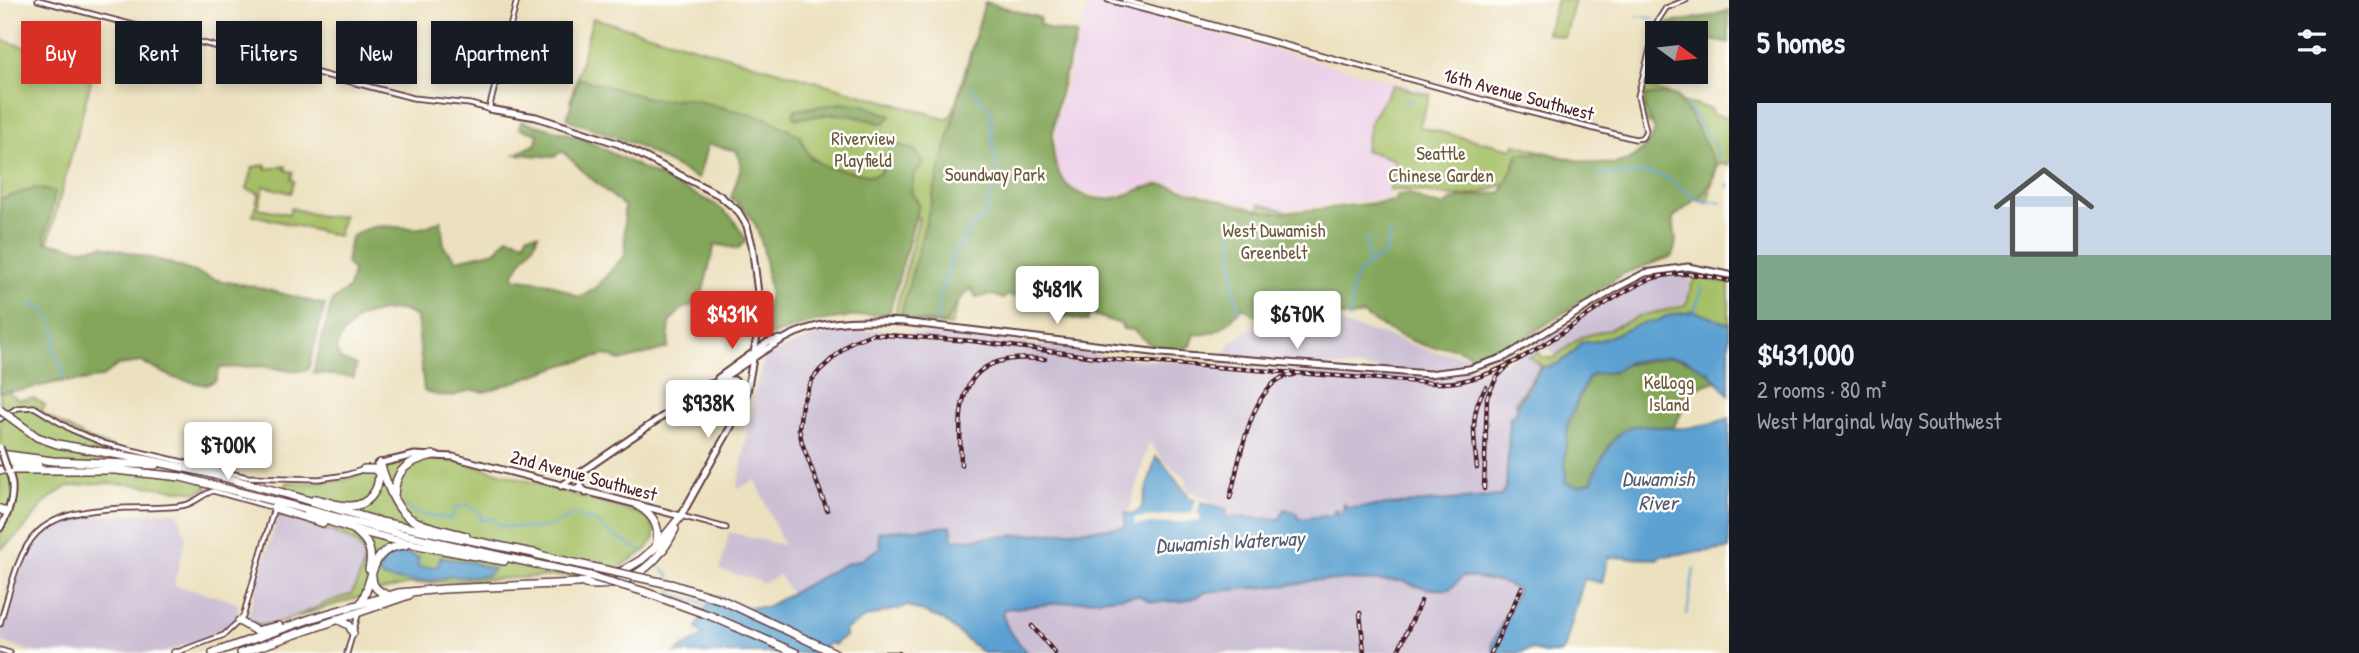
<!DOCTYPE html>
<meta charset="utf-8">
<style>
:root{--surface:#171b24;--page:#20242c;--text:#f1f3f6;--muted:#9ea1a6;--accent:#d93025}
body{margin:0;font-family:"Patrick Hand",sans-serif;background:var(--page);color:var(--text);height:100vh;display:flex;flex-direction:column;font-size:26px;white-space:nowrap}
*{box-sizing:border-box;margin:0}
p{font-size:23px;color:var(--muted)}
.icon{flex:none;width:38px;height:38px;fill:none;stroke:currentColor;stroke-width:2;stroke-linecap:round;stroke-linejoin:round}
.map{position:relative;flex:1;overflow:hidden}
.sheet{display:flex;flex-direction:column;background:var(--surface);width:630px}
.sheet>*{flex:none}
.top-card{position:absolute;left:21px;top:21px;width:665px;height:63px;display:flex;gap:14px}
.needle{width:46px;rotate:105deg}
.buttons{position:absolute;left:1645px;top:21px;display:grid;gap:14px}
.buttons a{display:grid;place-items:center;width:63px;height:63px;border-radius:0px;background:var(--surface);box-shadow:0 4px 10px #0003;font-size:35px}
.price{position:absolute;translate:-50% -60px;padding:0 16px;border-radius:7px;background:#fff;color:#222;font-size:23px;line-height:46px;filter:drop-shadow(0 2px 4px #0008)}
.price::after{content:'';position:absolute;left:50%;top:42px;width:21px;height:16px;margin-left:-10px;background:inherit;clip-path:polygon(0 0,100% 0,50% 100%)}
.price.selected{background:var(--accent);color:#fff}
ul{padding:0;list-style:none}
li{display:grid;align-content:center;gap:14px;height:371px;padding:0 28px}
li span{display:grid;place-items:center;height:217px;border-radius:0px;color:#555}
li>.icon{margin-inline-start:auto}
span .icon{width:126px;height:126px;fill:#fffc;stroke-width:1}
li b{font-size:30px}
h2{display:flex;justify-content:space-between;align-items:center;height:84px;padding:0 28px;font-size:30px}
.pill{padding:0 24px;border-radius:0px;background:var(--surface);box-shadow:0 4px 10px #0003;font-size:24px;line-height:63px}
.pill.selected{background:var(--accent);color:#fff}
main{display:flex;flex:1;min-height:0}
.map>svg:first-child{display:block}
</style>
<main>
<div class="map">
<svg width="1729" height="653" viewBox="0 0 1729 653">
<rect width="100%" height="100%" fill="#fdfcf7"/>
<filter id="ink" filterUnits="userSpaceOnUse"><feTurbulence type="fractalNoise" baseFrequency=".0143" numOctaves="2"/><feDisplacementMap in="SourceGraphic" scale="14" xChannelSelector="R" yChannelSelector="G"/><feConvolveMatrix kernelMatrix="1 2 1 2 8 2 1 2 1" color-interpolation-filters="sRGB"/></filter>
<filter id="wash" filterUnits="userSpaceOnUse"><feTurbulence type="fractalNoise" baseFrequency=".00686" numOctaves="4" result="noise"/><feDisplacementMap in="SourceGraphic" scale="28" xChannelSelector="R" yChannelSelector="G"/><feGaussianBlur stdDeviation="1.57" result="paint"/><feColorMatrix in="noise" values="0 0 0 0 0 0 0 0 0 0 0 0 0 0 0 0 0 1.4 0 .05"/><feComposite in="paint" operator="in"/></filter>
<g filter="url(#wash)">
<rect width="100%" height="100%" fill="#ece1bf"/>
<path fill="#edd1e9" d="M1089,0L1431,92L1423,121L1394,159L1395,164L1387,198L1272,210L1163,182L1104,197L1072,188L1065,182L1057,165L1055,153L1057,117Z"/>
<path fill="#ccbfd4" d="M1677,271L1712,274L1729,278V282L1691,275L1687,298L1682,305L1640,315L1615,326L1578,337L1555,356L1549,347L1530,357L1542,367L1513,416H1510L1506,486L1502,496L1346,507L1342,514H1338V510H1334V515L1298,519L1284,510L1281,519L1225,517L1227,508L1189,491L1186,489L1187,479L1167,464L1149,442L1130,508L1125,514V527L952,540L951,527L878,532L880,547L861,560L845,564L791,594L779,575L762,584L758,580L720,570L729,532L783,545L756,480L737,489L759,373L764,359L791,345L816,336L877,330L1013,342L1120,358L1377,376L1379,369L1222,360L1231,342L1250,329L1325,320L1388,336L1433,352L1469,356L1472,374L1503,363L1526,351L1634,284L1663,273Z
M178,512L186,538L174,585L237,602L239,614L226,627L210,636L162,653H37L0,641L24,556L45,531L69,517Z
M278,515L330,531L359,544L363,549V566L352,595L342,596L299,616L257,625L247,621Z
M1463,569L1528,577L1495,653H1027L1008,629L1002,613V610L1008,607L1028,605L1138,595L1152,602L1191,597L1207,592L1300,584L1314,580L1404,581L1422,587L1450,589L1463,576Z"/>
<path fill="#a4bf65" stroke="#776f48" stroke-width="2" d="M1557,0H1575L1565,37L1547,33Z
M985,2L1040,18L1039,24L1050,30L1077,34C1066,72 1034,153 1066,186L1062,198L1258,211L1260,204L1484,265L1340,279L1055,314L1058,300L971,288L959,300L951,326L893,320L919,218L848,199L774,157L570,102L593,18L948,119L953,112Z
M0,40L95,66L8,392L19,400L33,398L45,405L41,413L90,440L121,450L188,465L208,488L197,492L128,484L97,483L66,487L45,502L24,529L0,550V392H2L0,390Z
M1393,85L1430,95L1419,127L1513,149L1515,144L1591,165L1501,200L1504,184C1489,191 1472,197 1456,196C1431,196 1414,187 1389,191L1395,164L1393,159L1365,150L1371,120Z
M1643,86L1678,96L1682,102L1712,109L1711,114L1729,118V165L1718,163L1707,203L1697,200L1698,195L1677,131L1647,123L1640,100Z
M266,165L265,169L286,166L285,170L293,172L291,179L294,181L291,193L264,186L258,208L289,214L291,208L324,217L343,216L338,236L253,215L259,193L247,189L253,167Z
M1697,277L1729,283V337L1696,331L1522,403L1517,405L1515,403L1541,365L1529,357L1538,353L1543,358H1553L1581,337L1607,330L1644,315L1684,306C1692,297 1688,283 1697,277Z
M405,459H442L466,463L638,513L649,520L654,531V539L646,550L618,568L587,574L411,584C361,594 312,613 262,627L247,621C278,636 323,598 351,595C357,582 367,566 363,552C359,535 295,521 278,515L287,482L314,483L341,481Z"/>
<path fill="#83a65a" stroke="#666242" stroke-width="2" d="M985,2L1040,18L1039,24L1050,30L1077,34C1064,83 1018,192 1102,199C1123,201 1144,183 1164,185C1174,186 1185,191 1195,193C1219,200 1243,207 1268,212L1281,213L1395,201L1398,195L1410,194L1428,203L1443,206L1455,199L1502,192L1519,153C1528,154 1537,152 1546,153C1551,153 1557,156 1562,157C1602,166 1636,173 1655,131L1646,111L1645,96L1662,94L1677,98L1692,118L1715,163L1713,179L1704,193L1673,218L1676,241L1673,256L1625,273L1508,349L1479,359C1469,354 1460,348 1448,347C1443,346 1438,348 1432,347C1417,345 1374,324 1363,314L1351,317L1317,313L1282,324H1271L1242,307C1229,324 1216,337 1194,334L1190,346C1167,355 1149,347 1134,330L1123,329L1121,324L1090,314L1087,321L1057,315L1054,313L1056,304L1042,299L1030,304L1029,300L1008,295L1003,299L994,295L976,297L971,288L959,300L945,324L900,318Z
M1729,10V44L1696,37V33H1682L1665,26L1668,23C1688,19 1710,18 1729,10Z
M578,78L645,97L661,100L686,98L768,119L800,136L809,156L824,166L872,176L881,172L886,153L894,143L914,150L924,162L914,175L911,192L919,204L889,314C841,316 810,320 765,338L769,326L766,312L770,293L763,247L756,226L747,212L731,198L741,167L737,151L708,144L698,179L634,144L567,119Z
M841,103L862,104L891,116L883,124C867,119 850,114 833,114C820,115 807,119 794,118V110Z
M521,121L579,137L715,204L733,219L746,240L738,249L715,244L700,302L682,309L670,321L668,348L620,361L607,355L566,364L485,392L471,390L453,396L436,395L424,391L417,317L402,310L382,311L359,317L343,334L336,348L340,359L356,365L354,377L313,373L332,301L349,288L353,271L346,263L351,237C380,218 391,230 420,228C427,228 435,223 441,220L444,247L457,260L496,251L508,237L525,242L527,235L538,234C533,253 519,257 513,278L550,283L579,297L596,287L625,255L624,206L586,174L562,151L554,157L516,154L536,144L538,134L519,128Z
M36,188L55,192L45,236L46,242L82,249L103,246L163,261L220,281L253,286L325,305L308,370L292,371L260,366L220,368L215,381L206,385L174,378L142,362L118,365L102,377L82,381L59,382L22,390L0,392V199Z
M1666,357C1688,359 1703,365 1717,381L1704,385L1683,395C1688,406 1678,418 1673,428C1615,422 1614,433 1592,482L1578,486L1566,483L1565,455L1568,423L1589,377C1603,367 1648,361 1666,357Z"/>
<path fill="#5ba1d1" stroke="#52607e" stroke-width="2" d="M1694,311L1729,324V395L1710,373L1685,359L1666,357L1629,362L1614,372L1594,374L1589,377L1581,392L1568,423L1565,455L1566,483L1578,486L1592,482C1594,469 1600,463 1606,452C1628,412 1644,430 1681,428C1694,428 1717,423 1729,418V549L1660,556L1657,559L1608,557L1602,583L1584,579L1564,650L1561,653H1543L1532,649L1519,653H1494L1492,644L1518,590L1501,582L1463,576L1450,589C1435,590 1417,588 1404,581L1314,580L1300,584L1207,592L1186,601L1152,602L1138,595L1004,609L1002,613L1008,629L1027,653H983L943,620L908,606L867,617L845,630L846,636L837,641L835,645L830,643L816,653H675L704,635L696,628L713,595L746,607H766L845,564L861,560L880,547L878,532L951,526L953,540L1125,527V513L1134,514L1141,509L1156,457L1162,462L1191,499L1227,509L1226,517L1280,519L1284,509L1297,513L1298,519L1333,515L1334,510L1338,509V514H1342L1344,504L1348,508L1501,496L1506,486L1510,416H1514L1517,410V405L1542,367C1556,368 1575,354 1581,342C1608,345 1630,321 1658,321C1668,312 1682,315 1694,311Z
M394,553L408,554L419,558L417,567H435L439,564L440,557L470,562L494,569L487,576L457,577L452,575C434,583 394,584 378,575L384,561Z"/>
<path fill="#ece1bf" d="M1197,497L1201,498L1197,514H1200V521L1135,525L1134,518L1192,513Z"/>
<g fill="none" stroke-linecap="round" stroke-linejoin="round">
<path stroke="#5ba1d1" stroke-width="2" d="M1571,0L1574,1
M1636,17H1639
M1643,17L1654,18
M1404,101L1412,100
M1686,104L1713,143
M1714,145L1718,159
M1597,174L1623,175L1644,173L1663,176L1694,197L1706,202L1717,201L1721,203
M1727,184L1729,188
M1233,230L1234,291L1240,310
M1366,237L1368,260
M29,302C51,316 61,321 53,349L63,369V379
M1694,311L1702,290L1701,285
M1349,320C1355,284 1346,273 1384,256L1391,230
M937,323L938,301L953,255L977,221L983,220L997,180L998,168L993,147L991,112L971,86
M405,506L416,513L451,519L455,509L468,505L482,514L480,519L482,521L491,518L500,526C534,529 543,532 573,515L593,521L611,534L643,552
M662,569L669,575L670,583
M670,588L674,595L701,602L707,607
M1687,614L1694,568"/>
</g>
</g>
<g filter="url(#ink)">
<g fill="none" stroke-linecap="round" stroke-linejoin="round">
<defs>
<path id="minor" d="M38,0L413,98L470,104L489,109L517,0
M1108,0L1382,72
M1124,0L1524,111L1635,139L1642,138L1646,131L1638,96L1657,22L1666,8L1686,0
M0,419L17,408L34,407L72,430L106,444L247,477L319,479L346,475L365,469
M681,516L726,528
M0,624C24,538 27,512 125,508C144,507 166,509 185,505C195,503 203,494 213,491L274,508L243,617L224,635L175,653
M0,650L10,653
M347,653L358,615"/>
<path id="major" d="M718,378L768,342L780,339
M723,380H734L740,385L739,405
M707,387C738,371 764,347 796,333C829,319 868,320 903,322L1161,353L1429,374L1469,369L1505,357L1618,287L1645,273L1688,267L1729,275
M377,464L415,455L453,457L681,516L738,414L747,392L759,325L760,309L752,245L747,226L738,211L719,195L619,144L536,117L489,109
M582,474L580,485L586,493
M561,486L710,384
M0,528C10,512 17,488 8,471"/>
<path id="highway" d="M14,420L37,437L57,444L148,460L204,472L283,493L381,522L538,554
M0,454L53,461L155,465
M0,461L38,466
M380,463C401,526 406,520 466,536
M364,469H374L379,473
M0,470H115L181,477L401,534L590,576
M394,498C394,470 408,461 433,455
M315,499C326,501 337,506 348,506C369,507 382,488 378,468
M638,506C654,515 661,528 656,546
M274,508L323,523
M0,509L4,511
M308,513C370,539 437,549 504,561
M355,531C369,541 373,552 369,569
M535,554L569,562
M372,576C372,587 378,591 387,595
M585,584C627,590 658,565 675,529
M674,585L722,600L835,653
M361,603C375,578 368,548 405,545
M711,616L796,653
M337,619L349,625L353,633
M239,621L256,631L279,626
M175,653H176
M213,653L313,618L398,593L443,589L578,583L602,578L624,570L641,560L656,547L681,516
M241,653L409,595"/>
</defs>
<use href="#minor" stroke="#623c41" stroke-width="7"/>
<use href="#major" stroke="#623c41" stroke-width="9"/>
<use href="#highway" stroke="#623c41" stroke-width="10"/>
<use href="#minor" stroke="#fff" stroke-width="3.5"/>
<use href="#major" stroke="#fff" stroke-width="5"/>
<use href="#highway" stroke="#fff" stroke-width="7"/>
<defs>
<path id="rail" d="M961,465C960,424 953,369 1006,360C1019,357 1033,359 1045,359
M1477,468C1474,440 1469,411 1486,387
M1484,489L1487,397L1497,377L1507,367
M1230,498C1239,465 1251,376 1294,375
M827,510L802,443L799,428L802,404L812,380L820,370L851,342L872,334L972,341L1119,360L1434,383C1444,383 1456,383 1466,380C1529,367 1589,306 1648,280C1676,270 1701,274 1729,281
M1360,613L1364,653
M1032,626L1055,653
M872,653H899
M1397,653L1421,601
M1491,653L1522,587"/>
</defs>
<use href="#rail" stroke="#4a1f2b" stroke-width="4.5"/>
<use href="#rail" stroke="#fdfcf7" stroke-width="2" stroke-dasharray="5" stroke-linecap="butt"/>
<defs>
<path id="major-bridge" d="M0,447L8,471"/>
<path id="highway-bridge" d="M0,410L14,420
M569,562L674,585
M590,576L642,591L711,616"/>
</defs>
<use href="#major-bridge" stroke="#623c41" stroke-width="9" stroke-linecap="butt"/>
<use href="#highway-bridge" stroke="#623c41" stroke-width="10" stroke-linecap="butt"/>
<use href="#major-bridge" stroke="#fff" stroke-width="5"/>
<use href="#highway-bridge" stroke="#fff" stroke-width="7"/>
</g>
</g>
<g text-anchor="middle" stroke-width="5" stroke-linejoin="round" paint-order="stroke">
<g font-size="19" fill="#4a1f2b" stroke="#fdfcf7">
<text transform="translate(1519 94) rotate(15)" y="7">16th Avenue Southwest</text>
<text transform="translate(584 475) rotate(15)" y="7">2nd Avenue Southwest</text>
</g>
<g font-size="19" fill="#6a573f" stroke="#fdfcf7">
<text x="863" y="145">Riverview<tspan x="863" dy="22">Playfield</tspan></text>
<text x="1441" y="160">Seattle<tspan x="1441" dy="22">Chinese Garden</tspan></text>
<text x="995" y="181">Soundway Park</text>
<text x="1274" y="237">West Duwamish<tspan x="1274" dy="22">Greenbelt</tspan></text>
<text x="1669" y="389">Kellogg<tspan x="1669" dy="22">Island</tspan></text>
</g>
<g font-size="21" font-style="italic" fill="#525a76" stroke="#fdfcf7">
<text x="1658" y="486">Duwamish<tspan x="1658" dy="24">River</tspan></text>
<text transform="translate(1230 542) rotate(-3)" y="7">Duwamish Waterway</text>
</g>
</g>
</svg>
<div class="buttons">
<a><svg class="needle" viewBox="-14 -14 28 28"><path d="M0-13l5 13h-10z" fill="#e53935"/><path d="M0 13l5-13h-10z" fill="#9ea1a6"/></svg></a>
</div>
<b class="price" style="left:1057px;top:326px">$481K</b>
<b class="price selected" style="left:732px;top:351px">$431K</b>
<b class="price" style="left:1297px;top:351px">$670K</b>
<b class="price" style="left:708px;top:440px">$938K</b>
<b class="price" style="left:228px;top:482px">$700K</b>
<div class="top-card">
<a class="pill selected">Buy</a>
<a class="pill">Rent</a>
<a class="pill">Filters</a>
<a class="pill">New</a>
<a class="pill">Apartment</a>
</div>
</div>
<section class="sheet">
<h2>5 homes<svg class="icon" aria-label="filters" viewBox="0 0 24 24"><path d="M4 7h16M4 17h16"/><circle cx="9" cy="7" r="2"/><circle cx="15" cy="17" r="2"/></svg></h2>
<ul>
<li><span style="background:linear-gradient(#c9d6e8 70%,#7fa58c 0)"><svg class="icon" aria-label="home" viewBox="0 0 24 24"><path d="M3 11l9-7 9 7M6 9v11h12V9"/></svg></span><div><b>$431,000</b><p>2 rooms · 80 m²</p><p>West Marginal Way Southwest</p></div></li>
</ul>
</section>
</main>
